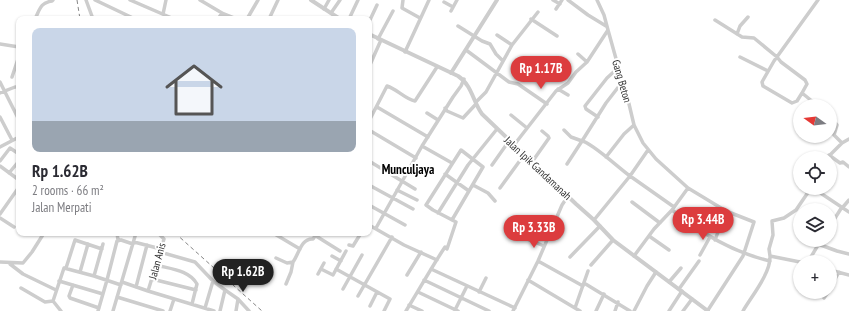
<!DOCTYPE html>
<meta charset="utf-8">
<style>
:root{--surface:#fff;--page:#f2f2f3;--text:#2b2b33;--muted:#7c7c81;--line:#e1e1e2;--accent:#dc3c3e}
body{margin:0;font-family:"PT Sans Narrow",sans-serif;background:var(--page);color:var(--text);height:100vh;display:flex;flex-direction:column;font-size:15px;white-space:nowrap}
*{box-sizing:border-box;margin:0}
p{font-size:13px;color:var(--muted)}
.icon{flex:none;width:22px;height:22px;fill:none;stroke:currentColor;stroke-width:2;stroke-linecap:round;stroke-linejoin:round}
.map{position:relative;flex:1;overflow:hidden}
.side{position:absolute;left:16px;top:16px;width:356px;height:220px;display:flex;flex-direction:column;background:var(--surface);border-radius:8px;box-shadow:0 1px 3px #0004}
.side>*{flex:none}
.needle{width:26px;rotate:285deg}
.controls{position:absolute;left:793px;top:99px;display:grid;gap:8px}
.controls a{display:grid;place-items:center;width:44px;height:44px;border-radius:50%;background:var(--surface);box-shadow:0 1px 3px #0004;font-size:20px}
.price{position:absolute;translate:-50% -34px;padding:0 9px;border-radius:14px;background:var(--accent);color:#fff;font-size:13px;line-height:26px;filter:drop-shadow(0 1px 2px #0008)}
.price::after{content:'';position:absolute;left:50%;top:24px;width:12px;height:9px;margin-left:-6px;background:inherit;clip-path:polygon(0 0,100% 0,50% 100%)}
.price.current{background:#222;color:#fff}
ul{padding:0;list-style:none}
li{display:grid;align-content:center;gap:8px;height:212px;padding:0 16px}
li+li{border-top:1px solid var(--line)}
li span{display:grid;place-items:center;height:124px;border-radius:8px;color:#555}
li>.icon{margin-inline-start:auto}
span .icon{width:72px;height:72px;fill:#fffc;stroke-width:1}
li b{font-size:17px}
.map>svg:first-child{display:block}
</style>
<div class="map">
<svg width="849" height="311" viewBox="0 0 849 311">
<rect width="100%" height="100%" fill="#fff"/>
<g fill="none" stroke-linecap="round" stroke-linejoin="round">
<path stroke="#cdcdcd" stroke-width="3.5" d="M86,0L93,19
M95,0L135,19
M130,0L174,19
M200,0L222,13L237,19
M403,0L402,8L420,18
M553,0L560,4
M568,0L588,15L606,26
M597,0L604,15L608,30L620,73L625,87L634,125L643,143L656,159L688,188L672,210L654,229L634,256
M444,2L453,7
M324,9L329,0
M556,9L562,0
M451,11L457,0
M331,13L340,0
M35,19C40,9 40,3 52,1L53,0
M162,19L166,0
M218,19L222,13
M247,19L258,0
M269,19L278,0
M349,19L358,0
M531,19L557,36
M715,20L742,37L754,38L777,57L781,62L805,80L807,84L802,93L818,106
M369,22L377,5
M458,26L482,41L490,44L496,54L503,61
M737,34L740,26L748,17
M497,35L512,45
M378,39L393,11
M0,44L19,47
M466,50L509,82L518,84L547,104
M405,52L429,0
M578,54L587,62
M740,57L768,71
M369,67L381,40
M12,77L19,56
M0,82L19,120
M558,89L568,95
M0,93L15,87H19
M802,93L797,101L792,103L763,86L762,82L774,61L818,0
M476,102L486,92L512,45L538,12
M377,107L428,137
M445,108L447,111L463,118L476,104
M427,113L438,120
M511,115L527,128
M0,117L12,140
M598,117L586,109L585,106L607,78L619,67
M830,117L837,125L834,135L842,143
M369,121L387,86C397,89 405,99 415,101L437,67
M369,130L416,158
M564,130L571,137L582,141L567,164
M514,145L556,91L568,83L576,72L587,62L608,30
M422,146L452,163
M0,147L19,137
M648,150L630,176L674,207
M829,155L840,163L843,162L849,167
M606,157L624,134L634,125
M827,158L842,143L849,139
M0,161L10,148L19,154
M369,161L415,189
M532,162L549,138L548,136L542,131
M492,165L509,141
M0,166L19,180
M9,173L19,161
M445,174L469,191
M369,185L413,209
M473,185L488,193L495,201
M500,188L524,155
M688,188L726,211L754,222L743,256L708,310
M813,188L849,212
M397,190L417,200
M632,202L660,223
M369,205L405,225
M843,207L849,200
M672,210C703,234 732,252 770,261
M438,213L468,165L497,129
M0,214L19,187
M0,218L14,227
M594,220L630,176C620,169 591,142 582,141L606,103L623,81
M369,225L404,245L437,260
M830,226L842,207
M376,228L422,146L453,97L461,86L464,79
M117,233L118,240
M273,233L300,249
M316,236L340,251
M649,236L669,250
M715,240L726,211
M134,242L161,249
M818,244L837,251L849,254
M349,245L353,246L361,233
M544,246L510,232L507,229L510,221L514,218L550,233
M160,252L195,262L213,281L225,290L220,311
M700,255L710,237
M332,256L341,261
M770,256L769,249L773,235L772,221L784,218L796,210L811,188
M570,257L600,226
M276,258L287,263L293,262C299,254 301,238 313,239L317,233
M538,261L583,286
M0,262L23,263L32,252L44,233
M808,262L821,240
M10,264L23,274L56,290
M156,265C171,269 189,270 197,284L192,304
M591,265L613,240
M66,268L75,240L102,249
M321,269L333,275L346,251
M336,269L390,299L384,311
M431,269L515,308
M830,270L849,275
M80,272L88,244
M318,274L324,263
M407,275L421,252
M94,276L103,244
M152,279L196,290
M424,280L489,311
M528,280L580,311
M59,281L103,294
M122,282L148,291L214,311
M669,282L681,268
M584,283L630,311
M286,284L291,272L293,262
M73,285L69,296L70,298L99,308
M136,287L147,245
M21,288L45,302L53,301L61,311
M830,288L839,272
M343,289L362,255
M679,289L699,261
M225,290L238,299L249,311
M148,291L164,239L158,233
M418,292L458,311
M479,292L486,278
M358,296L392,237
M117,297L163,311
M824,298L828,292
M53,301L64,268L94,276L121,285
M409,305L422,311
M370,306L377,292
M205,308L213,281
M575,308L588,271
M455,310L467,286
M98,311L107,280L117,241L121,240L133,244
M113,311L136,233
M170,311L174,299
M236,311L238,299
M406,311C419,290 431,268 445,247L447,249L456,222L433,210L426,205L461,150L483,167L452,220
M513,311L538,261L562,205L568,196
M596,311L604,294
M615,311L618,302
M634,311L647,286L656,272
M669,311L682,291
M683,311L692,299
M743,311C751,297 771,273 770,256L800,262"/>
<path stroke="#cdcdcd" stroke-width="4" d="M311,0L340,19
M369,34L458,76C472,85 473,102 482,114L576,204L594,220L613,240L708,311
M451,73L497,0"/>
<path stroke="#858585" stroke-width="1" stroke-dasharray="4 3" stroke-linecap="butt" d="M77,0L80,19
M175,233L262,311"/>
</g>
<g text-anchor="middle" stroke-width="4" stroke-linejoin="round" paint-order="stroke">
<g font-size="11" fill="#303030" stroke="#fff">
<text transform="translate(622 81) rotate(74)" y="4">Gang Beton</text>
<text transform="translate(538 168) rotate(43)" y="4">Jalan Ipik Gandamanah</text>
<text transform="translate(157 261) rotate(-75)" y="4">Jalan Anis</text>
</g>
<g font-size="13" font-weight="bold" fill="#000" stroke="#fff">
<text x="408" y="174">Munculjaya</text>
</g>
</g>
</svg>
<div class="controls">
<a><svg class="needle" viewBox="-14 -14 28 28"><path d="M0-13l5 13h-10z" fill="#e53935"/><path d="M0 13l5-13h-10z" fill="#7c7c81"/></svg></a>
<a><svg class="icon" aria-label="locate" viewBox="0 0 24 24"><circle cx="12" cy="12" r="6"/><path d="M12 2v4M12 18v4M2 12h4M18 12h4"/></svg></a>
<a><svg class="icon" aria-label="layers" viewBox="0 0 24 24"><path d="M12 4l9 5-9 5-9-5zM3 14l9 5 9-5"/></svg></a>
<a>+</a>
</div>
<b class="price" style="left:541px;top:90px">Rp 1.17B</b>
<b class="price" style="left:703px;top:241px">Rp 3.44B</b>
<b class="price" style="left:534px;top:249px">Rp 3.33B</b>
<b class="price current" style="left:243px;top:293px">Rp 1.62B</b>
<section class="side">
<ul>
<li><span style="background:linear-gradient(#c9d6e8 75%,#9aa5b1 0)"><svg class="icon" aria-label="home" viewBox="0 0 24 24"><path d="M3 11l9-7 9 7M6 9v11h12V9"/></svg></span><div><b>Rp 1.62B</b><p>2 rooms · 66 m²</p><p>Jalan Merpati</p></div></li>
</ul>
</section>
</div>
